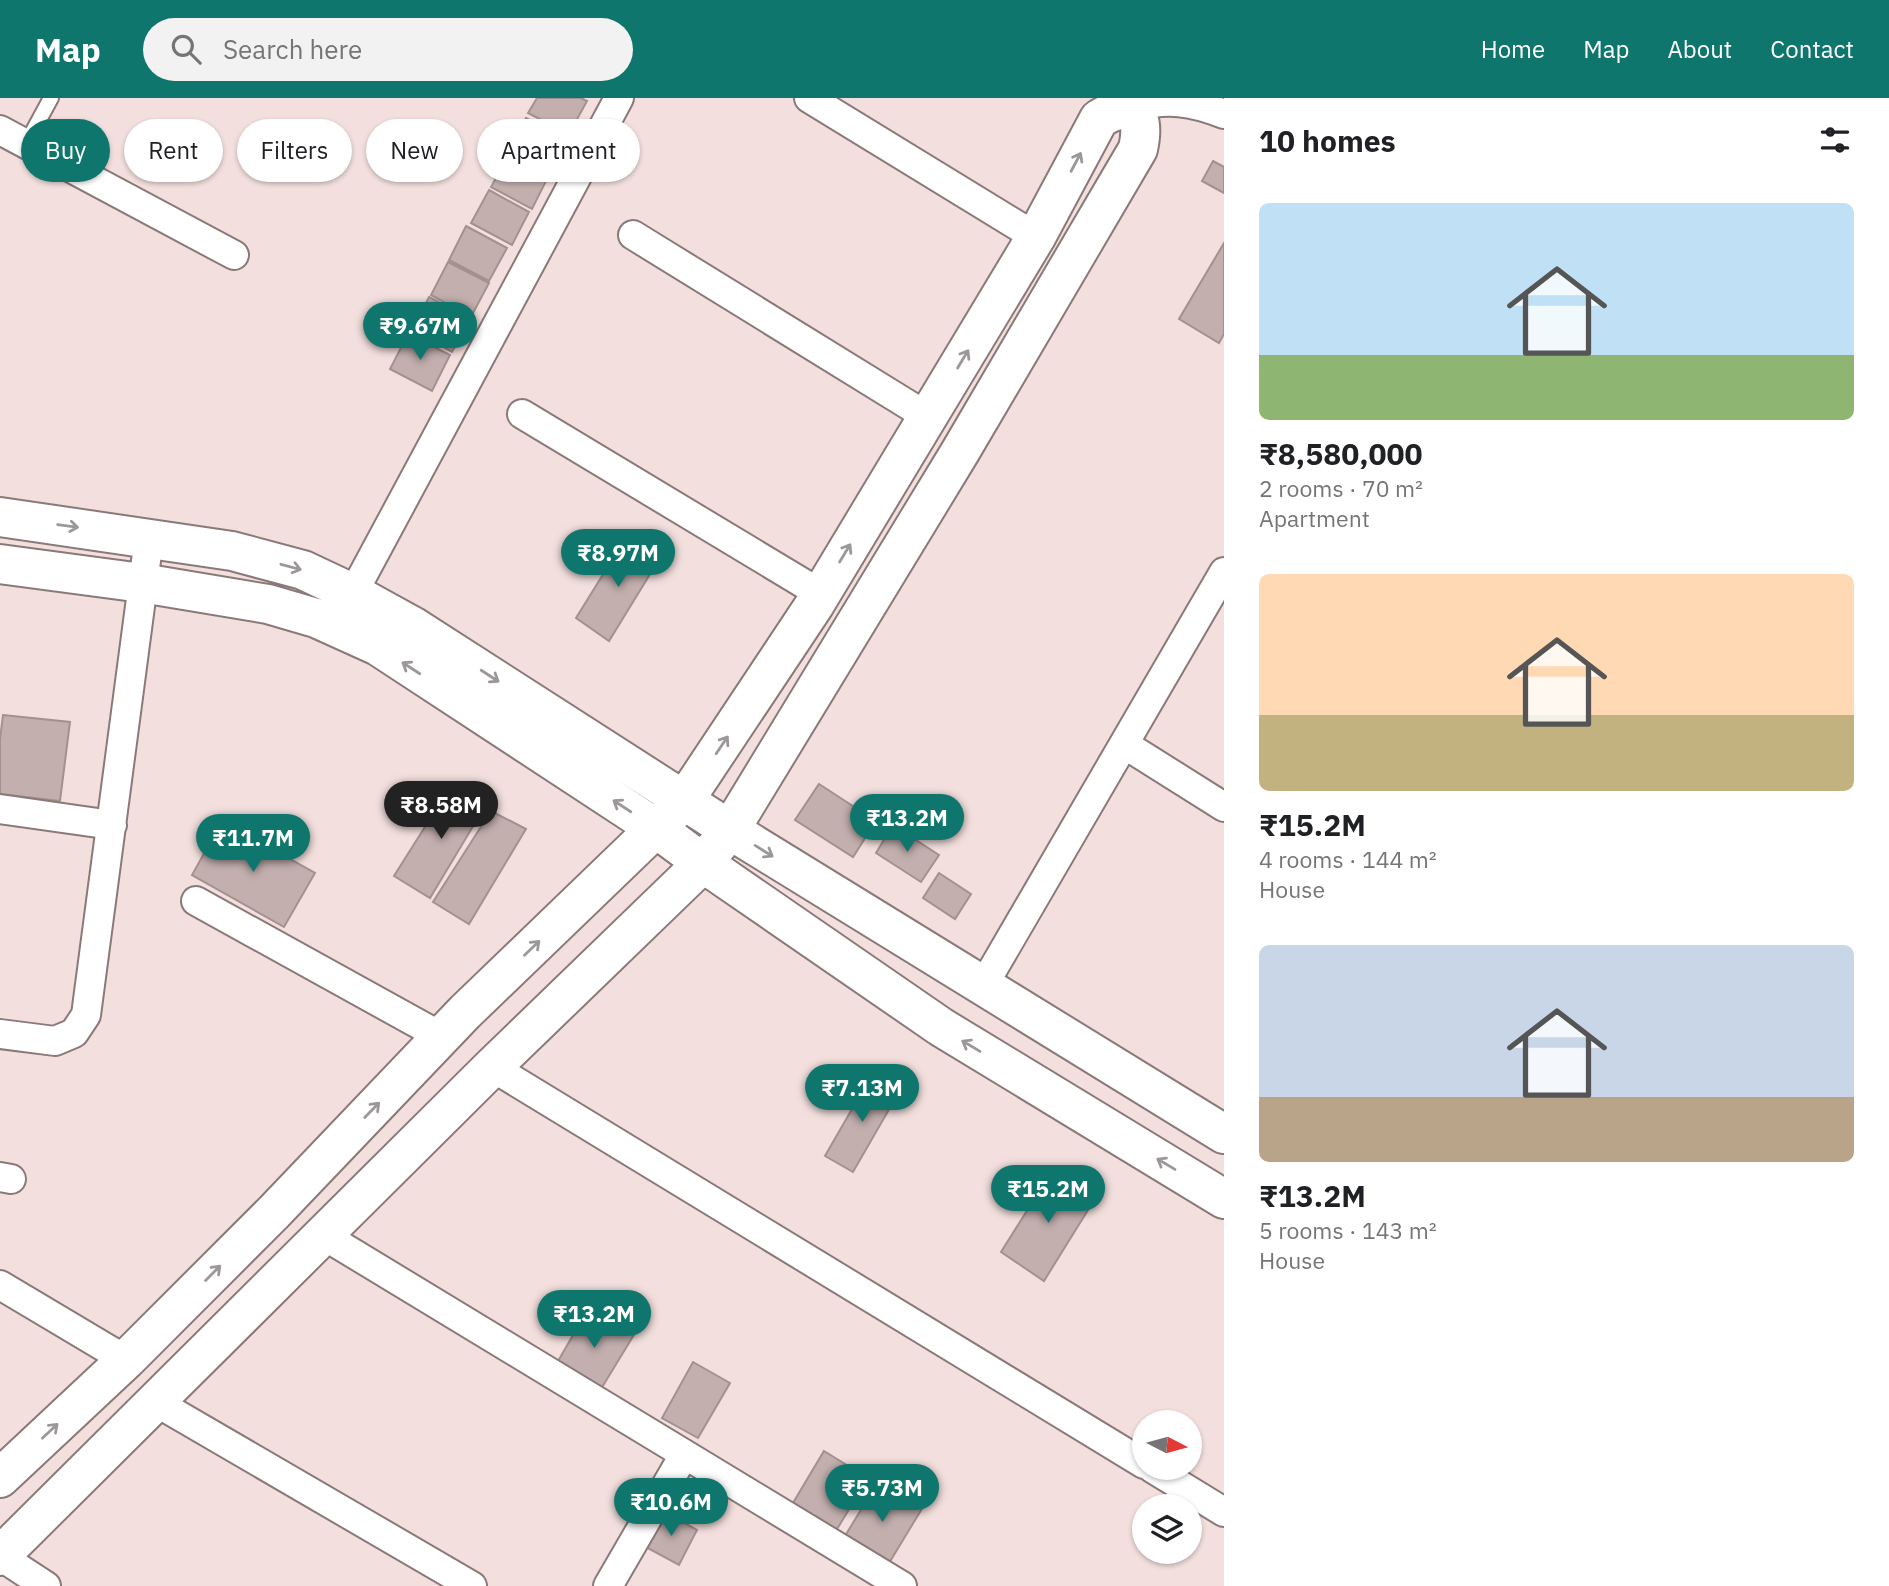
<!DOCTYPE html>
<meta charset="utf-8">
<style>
:root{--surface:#fff;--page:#f2f2f2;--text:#202124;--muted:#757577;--accent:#0f766e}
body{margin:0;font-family:"IBM Plex Sans",sans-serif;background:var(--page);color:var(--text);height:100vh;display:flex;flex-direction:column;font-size:26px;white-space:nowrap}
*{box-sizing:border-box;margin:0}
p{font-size:23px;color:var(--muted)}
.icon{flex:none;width:38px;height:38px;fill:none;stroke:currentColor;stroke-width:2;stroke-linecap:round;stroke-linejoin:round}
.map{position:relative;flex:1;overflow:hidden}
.details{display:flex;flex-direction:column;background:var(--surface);width:665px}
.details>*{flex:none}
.hud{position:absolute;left:21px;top:21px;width:665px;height:63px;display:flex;gap:14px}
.needle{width:46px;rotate:96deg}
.buttons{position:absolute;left:1132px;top:1312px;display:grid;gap:14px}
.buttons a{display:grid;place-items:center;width:70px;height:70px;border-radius:50%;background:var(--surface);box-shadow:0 2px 5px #0004;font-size:35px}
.price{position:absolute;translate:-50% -60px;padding:0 16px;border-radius:24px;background:var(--accent);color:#fff;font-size:23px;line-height:46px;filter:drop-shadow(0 2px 4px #0008)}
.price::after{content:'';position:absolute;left:50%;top:42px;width:21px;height:16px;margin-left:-10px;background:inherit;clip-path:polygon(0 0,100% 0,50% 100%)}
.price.on{background:#222;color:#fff}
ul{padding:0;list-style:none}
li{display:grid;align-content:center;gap:14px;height:371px;padding:0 35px}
li span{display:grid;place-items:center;height:217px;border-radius:10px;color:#555}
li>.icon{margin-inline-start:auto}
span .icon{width:126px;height:126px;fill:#fffc;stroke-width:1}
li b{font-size:30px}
h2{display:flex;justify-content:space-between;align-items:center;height:84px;padding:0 35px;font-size:30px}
.chip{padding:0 24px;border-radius:32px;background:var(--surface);box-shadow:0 2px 5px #0004;font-size:24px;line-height:63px}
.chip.on{background:var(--accent);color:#fff}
header{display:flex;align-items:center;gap:42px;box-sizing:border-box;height:98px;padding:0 35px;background:var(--accent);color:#fff}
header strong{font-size:33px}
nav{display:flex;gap:38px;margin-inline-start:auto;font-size:24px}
.search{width:490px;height:63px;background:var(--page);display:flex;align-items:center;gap:18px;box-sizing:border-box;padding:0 24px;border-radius:38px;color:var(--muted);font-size:26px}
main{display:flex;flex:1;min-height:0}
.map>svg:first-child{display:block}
</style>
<header>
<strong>Map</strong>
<div class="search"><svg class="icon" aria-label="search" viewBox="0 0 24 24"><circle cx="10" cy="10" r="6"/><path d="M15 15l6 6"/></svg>Search here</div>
<nav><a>Home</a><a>Map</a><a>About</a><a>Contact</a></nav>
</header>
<main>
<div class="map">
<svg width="1224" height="1488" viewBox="0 0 1224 1488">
<rect width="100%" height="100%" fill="#f3e0de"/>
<path fill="#c2afae" stroke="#a39190" stroke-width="2" d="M537,0H581L587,3L569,36L528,15Z
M526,20L567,42L550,75L509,54Z
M509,56L549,77L532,111L491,89Z
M1213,63L1224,69V95L1202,83Z
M489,92L529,114L512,147L471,125Z
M466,128L507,150L489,183L449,162Z
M1224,145V236L1219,245L1179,221Z
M448,164L489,185L471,219L431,197Z
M429,199L470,221L452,254L412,232Z
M408,236L450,257L432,293L390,271Z
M625,441L660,460L609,543L576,520Z
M3,617L70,624L60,703L0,696V641Z
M452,686L487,705L430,800L394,778Z
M819,686L876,723L853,759L795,722Z
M491,713L526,731L469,826L433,804Z
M222,723L315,775L284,829L192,777Z
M893,727L939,757L921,784L876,755Z
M939,775L971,796L955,821L923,800Z
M871,978L899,994L853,1074L825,1058Z
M1052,1073L1096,1099L1044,1183L1001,1154Z
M590,1208L635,1235L598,1296L554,1270Z
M693,1264L730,1285L698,1340L662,1320Z
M824,1353L868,1380L831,1441L787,1415Z
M879,1382L923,1409L886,1470L842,1443Z
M663,1413L697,1432L679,1467L644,1448Z"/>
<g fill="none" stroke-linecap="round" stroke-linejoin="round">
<defs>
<path id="lane" d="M26,46L51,0"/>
<path id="street" d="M809,0L1036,139
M1133,9C1167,0 1191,3 1224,16
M0,32L234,157
M633,137L928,319
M522,316L821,496
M344,512L619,0
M1124,646L1224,709
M0,711L112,727
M196,803L442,939
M983,888L1224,474
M0,936L55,943L74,935L86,917L149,440
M492,969L1144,1366
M0,1079L11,1081
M323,1137L902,1488
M0,1187L126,1262
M154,1303L472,1488
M1152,1370L1224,1414
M0,1458L46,1488
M608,1488L684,1357"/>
<path id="secondary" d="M0,419L232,453L303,472L354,496L414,529L730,732L1224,1036
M0,466L142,485L268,506L316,520L378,548L657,731L703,765L941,929L1224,1101
M0,1380L126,1262L274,1114L465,914L684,703L815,506L1036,139L1099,21C1133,0 1146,15 1138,51L960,354L730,732L703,765L492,969L0,1458"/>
</defs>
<use href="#lane" stroke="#8a7978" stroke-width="18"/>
<use href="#street" stroke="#8a7978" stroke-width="32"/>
<use href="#secondary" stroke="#8a7978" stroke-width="42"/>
<use href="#lane" stroke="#fff" stroke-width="14"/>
<use href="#street" stroke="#fff" stroke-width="28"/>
<use href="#secondary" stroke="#fff" stroke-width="38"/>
</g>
<defs><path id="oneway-shaft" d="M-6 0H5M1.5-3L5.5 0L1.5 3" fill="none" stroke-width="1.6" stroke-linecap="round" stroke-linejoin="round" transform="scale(1.75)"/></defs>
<g stroke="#9c9898">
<use href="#oneway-shaft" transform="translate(1076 64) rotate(-62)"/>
<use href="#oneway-shaft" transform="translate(963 261) rotate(-59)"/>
<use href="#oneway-shaft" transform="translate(68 428) rotate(8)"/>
<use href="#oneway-shaft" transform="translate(845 455) rotate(-59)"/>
<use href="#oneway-shaft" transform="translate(291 469) rotate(15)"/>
<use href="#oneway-shaft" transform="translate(411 570) rotate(-147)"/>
<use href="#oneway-shaft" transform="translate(490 578) rotate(33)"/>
<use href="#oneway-shaft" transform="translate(722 647) rotate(-56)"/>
<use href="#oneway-shaft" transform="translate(622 708) rotate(-147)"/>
<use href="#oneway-shaft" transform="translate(764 753) rotate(32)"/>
<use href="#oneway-shaft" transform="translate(532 850) rotate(-44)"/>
<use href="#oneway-shaft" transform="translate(971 948) rotate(-149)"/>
<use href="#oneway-shaft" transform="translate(372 1012) rotate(-46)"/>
<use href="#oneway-shaft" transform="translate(1166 1066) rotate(-149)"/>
<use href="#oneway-shaft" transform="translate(213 1175) rotate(-45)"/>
<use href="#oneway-shaft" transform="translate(50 1333) rotate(-43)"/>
</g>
</svg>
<div class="buttons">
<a><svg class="needle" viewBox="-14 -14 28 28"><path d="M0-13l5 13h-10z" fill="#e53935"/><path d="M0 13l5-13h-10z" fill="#757577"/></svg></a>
<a><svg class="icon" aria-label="layers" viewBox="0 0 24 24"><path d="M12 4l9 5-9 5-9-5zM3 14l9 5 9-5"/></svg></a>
</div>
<b class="price" style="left:420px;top:264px">₹9.67M</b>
<b class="price" style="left:618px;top:491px">₹8.97M</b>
<b class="price on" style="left:441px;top:743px">₹8.58M</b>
<b class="price" style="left:907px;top:756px">₹13.2M</b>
<b class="price" style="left:253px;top:776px">₹11.7M</b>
<b class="price" style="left:862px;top:1026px">₹7.13M</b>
<b class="price" style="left:1048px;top:1127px">₹15.2M</b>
<b class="price" style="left:594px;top:1252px">₹13.2M</b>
<b class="price" style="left:882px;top:1426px">₹5.73M</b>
<b class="price" style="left:671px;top:1440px">₹10.6M</b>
<div class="hud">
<a class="chip on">Buy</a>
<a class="chip">Rent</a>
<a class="chip">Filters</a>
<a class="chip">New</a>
<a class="chip">Apartment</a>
</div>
</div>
<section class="details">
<h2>10 homes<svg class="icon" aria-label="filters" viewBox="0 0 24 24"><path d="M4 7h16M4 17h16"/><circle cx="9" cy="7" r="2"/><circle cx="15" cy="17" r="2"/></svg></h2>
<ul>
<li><span style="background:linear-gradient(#bfe0f5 70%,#8fb573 0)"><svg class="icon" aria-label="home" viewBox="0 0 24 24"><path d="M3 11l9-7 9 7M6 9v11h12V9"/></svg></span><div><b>₹8,580,000</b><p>2 rooms · 70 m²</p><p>Apartment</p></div></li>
<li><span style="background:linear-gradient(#ffd9b3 65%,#c2b280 0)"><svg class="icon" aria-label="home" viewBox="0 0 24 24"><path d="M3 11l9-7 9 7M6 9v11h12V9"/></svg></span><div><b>₹15.2M</b><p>4 rooms · 144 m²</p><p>House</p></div></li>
<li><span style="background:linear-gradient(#c9d6e8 70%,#b9a48a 0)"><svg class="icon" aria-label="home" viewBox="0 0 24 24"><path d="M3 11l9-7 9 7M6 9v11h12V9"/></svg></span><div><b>₹13.2M</b><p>5 rooms · 143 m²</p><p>House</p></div></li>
</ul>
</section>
</main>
